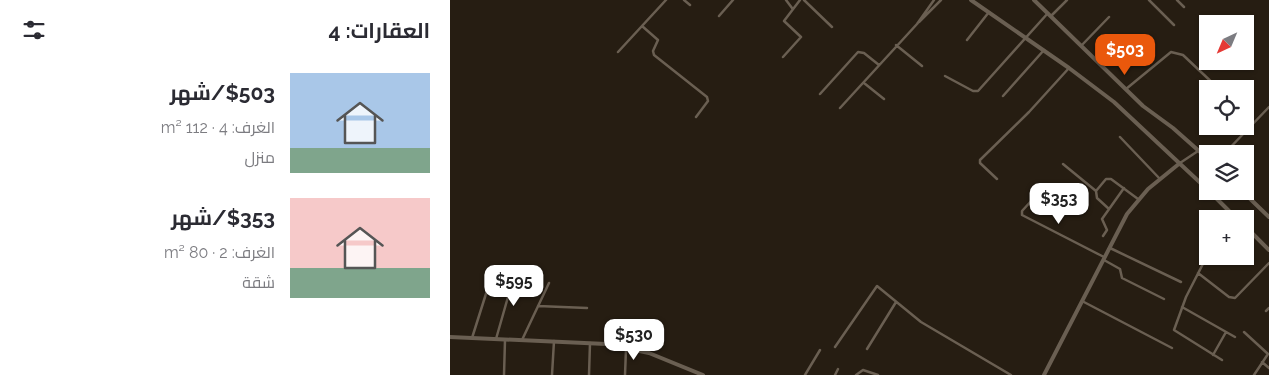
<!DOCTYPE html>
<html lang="ar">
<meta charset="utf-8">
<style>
:root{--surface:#fff;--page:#f2f2f3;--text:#2b2b33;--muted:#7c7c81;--accent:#ea580c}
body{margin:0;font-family:Raleway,Cairo,sans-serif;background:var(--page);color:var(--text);direction:rtl;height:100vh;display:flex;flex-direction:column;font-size:19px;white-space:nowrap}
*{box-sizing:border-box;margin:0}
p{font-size:16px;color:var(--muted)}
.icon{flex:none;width:28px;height:28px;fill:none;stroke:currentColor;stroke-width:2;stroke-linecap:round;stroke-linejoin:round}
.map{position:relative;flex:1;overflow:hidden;direction:ltr}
.side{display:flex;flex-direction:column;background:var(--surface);width:450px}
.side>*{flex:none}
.needle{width:32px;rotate:224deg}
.controls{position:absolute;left:749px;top:15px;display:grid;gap:10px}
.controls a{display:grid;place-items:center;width:55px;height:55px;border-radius:0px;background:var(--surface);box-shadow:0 1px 4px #0004;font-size:25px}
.price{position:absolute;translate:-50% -42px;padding:0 11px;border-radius:10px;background:#fff;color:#222;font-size:16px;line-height:32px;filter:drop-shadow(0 1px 2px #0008)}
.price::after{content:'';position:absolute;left:50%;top:30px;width:15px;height:11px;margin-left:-8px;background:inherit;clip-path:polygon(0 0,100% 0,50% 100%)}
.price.active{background:var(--accent);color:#fff}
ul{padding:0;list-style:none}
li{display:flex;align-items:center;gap:15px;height:125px;padding:0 20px}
li span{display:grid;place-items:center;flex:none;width:140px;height:100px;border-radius:0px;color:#555}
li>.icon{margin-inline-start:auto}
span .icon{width:60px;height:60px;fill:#fffc;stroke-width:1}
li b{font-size:21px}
h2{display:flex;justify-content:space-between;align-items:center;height:60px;padding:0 20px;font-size:21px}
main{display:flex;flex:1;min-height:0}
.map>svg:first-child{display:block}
</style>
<main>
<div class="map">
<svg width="819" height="375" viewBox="0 0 819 375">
<rect width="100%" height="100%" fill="#261d12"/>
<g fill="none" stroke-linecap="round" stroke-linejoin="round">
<path stroke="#6a5f52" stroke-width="2.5" d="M234,0L240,5
M336,0L342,8
M354,0L382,27
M699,0L724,25
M727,0L734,7
M269,16L283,0
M601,16L617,0
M469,22L491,0
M192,26L208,40L203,51L204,55L257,97L258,101L246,117
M517,40L539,12
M446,45L472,66
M631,46L659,17
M168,52L216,0
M333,57L351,37L334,21L350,0
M495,76L523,91H528L598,13
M414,83L434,99
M676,89L721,52L733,55L769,89
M370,94L408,52L414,53L429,65
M553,96L594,50
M390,108L467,24L484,0
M670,137L710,179
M774,154L819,107
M730,163L748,151
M613,164L646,191L656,179H661L688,199
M547,179L530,163V160L579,112L619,68
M594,187L572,211V215L654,257
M646,191L647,198L659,209
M777,219L781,212
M653,236L657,230L652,219L674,188
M660,248L731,282
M758,254L736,297L724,330L772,360
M654,260L670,269L672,278L714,299
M748,273L779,297L785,298L819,263
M632,301L722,348
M88,306L137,308
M732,307L785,337
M816,311L819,308
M794,332L818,354
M22,338L41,278L43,277L62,283
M46,339L66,269
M72,340L99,283
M385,347L427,286L471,322L561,375
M417,349L446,302
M763,355L776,332
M812,362L819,368
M54,375L55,340
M102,375L104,341
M139,375L140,343
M175,375L176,349
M355,375L370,350
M385,375L388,369
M406,375L413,370L428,375
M804,375L818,354"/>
<path stroke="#6a5f52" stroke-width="4" d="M521,0L619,68L664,102L758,190
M584,0L693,106L723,128L758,159
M759,191L787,219
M792,191L819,217
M795,226L819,250
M0,337L156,344L199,353L253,375
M594,375L677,214L698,189L730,163"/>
</g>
</svg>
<div class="controls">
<a><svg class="needle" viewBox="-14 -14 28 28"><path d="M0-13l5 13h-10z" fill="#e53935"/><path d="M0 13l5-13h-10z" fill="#7c7c81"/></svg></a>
<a><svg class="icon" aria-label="locate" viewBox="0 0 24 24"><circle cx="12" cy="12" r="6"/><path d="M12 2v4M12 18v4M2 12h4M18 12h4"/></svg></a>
<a><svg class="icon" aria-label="layers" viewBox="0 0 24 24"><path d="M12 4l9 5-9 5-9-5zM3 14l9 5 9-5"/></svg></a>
<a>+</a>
</div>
<b class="price active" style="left:675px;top:76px">$503</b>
<b class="price" style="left:609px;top:225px">$353</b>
<b class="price" style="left:64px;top:307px">$595</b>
<b class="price" style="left:184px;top:361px">$530</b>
</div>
<section class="side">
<h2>العقارات: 4<svg class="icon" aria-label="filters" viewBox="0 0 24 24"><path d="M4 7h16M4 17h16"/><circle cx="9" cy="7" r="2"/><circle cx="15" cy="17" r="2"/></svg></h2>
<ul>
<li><span style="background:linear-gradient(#a9c7e8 75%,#7fa58c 0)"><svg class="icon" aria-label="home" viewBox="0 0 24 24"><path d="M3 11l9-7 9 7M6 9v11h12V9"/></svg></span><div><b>$503/شهر</b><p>الغرف: 4 · 112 m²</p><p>منزل</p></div></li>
<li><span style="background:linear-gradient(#f6c9c9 70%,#7fa58c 0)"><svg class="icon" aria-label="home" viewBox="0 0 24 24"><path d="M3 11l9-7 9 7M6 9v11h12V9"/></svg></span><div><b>$353/شهر</b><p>الغرف: 2 · 80 m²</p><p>شقة</p></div></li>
</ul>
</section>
</main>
